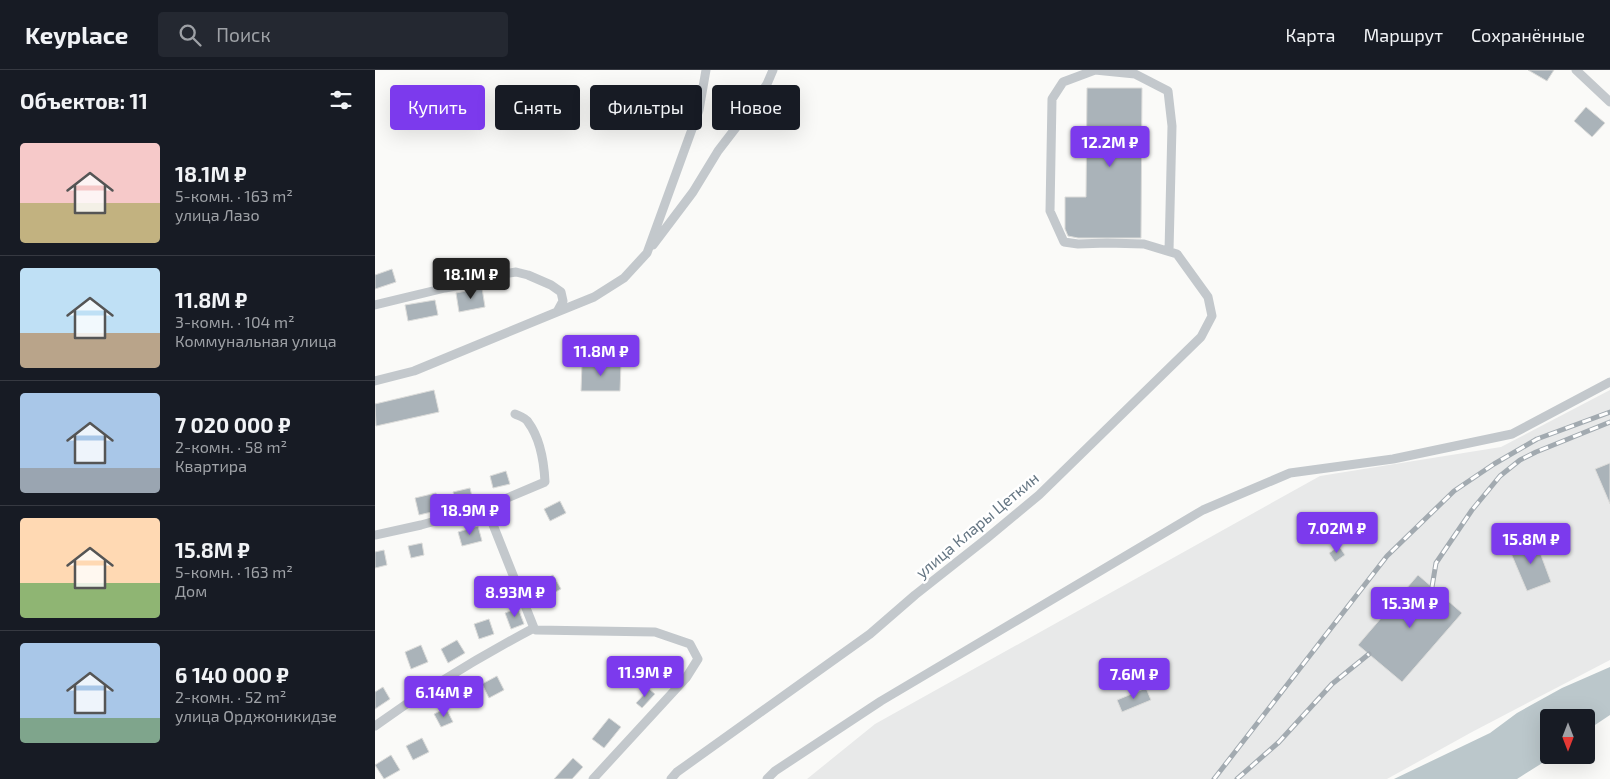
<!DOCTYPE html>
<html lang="ru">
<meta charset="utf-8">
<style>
:root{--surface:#171b24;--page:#242831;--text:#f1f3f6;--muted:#9ea1a6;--line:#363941;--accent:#7c3aed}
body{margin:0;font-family:"Exo 2",sans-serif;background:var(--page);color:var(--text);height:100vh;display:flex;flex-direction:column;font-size:19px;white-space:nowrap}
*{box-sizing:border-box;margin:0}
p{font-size:16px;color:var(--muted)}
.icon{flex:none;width:28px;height:28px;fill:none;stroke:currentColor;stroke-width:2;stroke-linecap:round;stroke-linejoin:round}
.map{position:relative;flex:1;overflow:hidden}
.panel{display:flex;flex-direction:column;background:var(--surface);width:375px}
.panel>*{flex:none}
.banner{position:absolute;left:15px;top:15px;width:475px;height:45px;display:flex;gap:10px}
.needle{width:32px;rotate:180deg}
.tools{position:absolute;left:1165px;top:639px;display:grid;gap:10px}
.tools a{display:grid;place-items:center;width:55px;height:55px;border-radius:5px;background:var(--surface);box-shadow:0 5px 20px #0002;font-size:25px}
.price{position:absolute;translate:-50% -42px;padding:0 11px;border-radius:5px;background:var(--accent);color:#fff;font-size:16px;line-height:32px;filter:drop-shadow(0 1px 2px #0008)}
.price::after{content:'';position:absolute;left:50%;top:30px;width:15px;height:11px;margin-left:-8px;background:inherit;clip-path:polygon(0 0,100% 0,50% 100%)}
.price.active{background:#222;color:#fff}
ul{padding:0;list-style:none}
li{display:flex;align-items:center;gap:15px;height:125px;padding:0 20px}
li+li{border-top:1px solid var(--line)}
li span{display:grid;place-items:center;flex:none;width:140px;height:100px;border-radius:5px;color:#555}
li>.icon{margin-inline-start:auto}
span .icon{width:60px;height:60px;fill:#fffc;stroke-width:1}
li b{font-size:21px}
h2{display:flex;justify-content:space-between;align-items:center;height:60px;padding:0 20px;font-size:21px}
.tag{padding:0 18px;border-radius:5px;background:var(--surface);box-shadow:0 5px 20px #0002;font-size:18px;line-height:45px}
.tag.active{background:var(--accent);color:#fff}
header{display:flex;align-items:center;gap:30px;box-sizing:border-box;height:70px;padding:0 25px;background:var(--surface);border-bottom:1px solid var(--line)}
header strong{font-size:24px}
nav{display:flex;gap:28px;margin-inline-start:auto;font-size:18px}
.search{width:350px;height:45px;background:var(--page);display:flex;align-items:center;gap:12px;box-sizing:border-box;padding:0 18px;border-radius:5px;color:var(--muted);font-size:19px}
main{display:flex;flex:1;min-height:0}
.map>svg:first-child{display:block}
</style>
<header>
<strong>Keyplace</strong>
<div class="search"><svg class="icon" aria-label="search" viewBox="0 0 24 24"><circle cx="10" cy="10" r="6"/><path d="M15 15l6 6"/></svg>Поиск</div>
<nav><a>Карта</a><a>Маршрут</a><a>Сохранённые</a></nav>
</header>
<main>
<section class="panel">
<h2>Объектов: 11<svg class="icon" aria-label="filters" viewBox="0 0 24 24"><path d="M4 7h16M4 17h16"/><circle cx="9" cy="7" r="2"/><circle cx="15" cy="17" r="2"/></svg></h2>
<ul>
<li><span style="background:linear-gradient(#f6c9c9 60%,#c2b280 0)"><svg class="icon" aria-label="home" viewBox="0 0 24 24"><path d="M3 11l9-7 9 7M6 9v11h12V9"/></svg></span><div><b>18.1M ₽</b><p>5-комн. · 163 m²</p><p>улица Лазо</p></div></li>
<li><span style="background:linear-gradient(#bfe0f5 65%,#b9a48a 0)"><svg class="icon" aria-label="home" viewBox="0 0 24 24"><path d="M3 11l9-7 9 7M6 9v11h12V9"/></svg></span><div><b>11.8M ₽</b><p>3-комн. · 104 m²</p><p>Коммунальная улица</p></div></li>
<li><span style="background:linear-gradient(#a9c7e8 75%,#9aa5b1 0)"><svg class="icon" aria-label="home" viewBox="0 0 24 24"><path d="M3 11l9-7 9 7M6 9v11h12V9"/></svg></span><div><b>7 020 000 ₽</b><p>2-комн. · 58 m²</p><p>Квартира</p></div></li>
<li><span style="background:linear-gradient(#ffd9b3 65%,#8fb573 0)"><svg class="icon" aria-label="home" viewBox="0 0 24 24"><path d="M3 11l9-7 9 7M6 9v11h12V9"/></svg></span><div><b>15.8M ₽</b><p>5-комн. · 163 m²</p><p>Дом</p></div></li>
<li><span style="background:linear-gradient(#a9c7e8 75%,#7fa58c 0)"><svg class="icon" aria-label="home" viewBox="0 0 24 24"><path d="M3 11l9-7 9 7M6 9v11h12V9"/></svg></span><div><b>6 140 000 ₽</b><p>2-комн. · 52 m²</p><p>улица Орджоникидзе</p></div></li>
</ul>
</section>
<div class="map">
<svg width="1235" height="709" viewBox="0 0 1235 709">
<rect width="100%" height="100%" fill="#fafaf8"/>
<path fill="#e8e9e9" d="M1235,320V590L1097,662L1012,709H432L500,654L945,406L1126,377Z"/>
<path fill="#bbc7cb" d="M1235,597V645L1211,661V648H1174V685H1180L1142,709H1019L1115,663L1142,643L1187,618Z"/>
<path fill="#aab3b9" stroke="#dcdcda" d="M1153,0H1179L1172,11Z
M712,18H767L766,168H703L693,166L690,159V127H711Z
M1211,37L1230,53L1217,67L1199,51Z
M17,199L21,212L0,219V205Z
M107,218L110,237L84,242L81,223Z
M60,230L63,245L33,251L30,235Z
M207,293L246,294L245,321H206Z
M59,320L64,342L1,356L0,334Z
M1235,393V434L1220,399Z
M131,401L135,414L118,418L115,406Z
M95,418L98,431L82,435L78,422Z
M61,423L65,440L44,445L40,428Z
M185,431L191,443L175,451L169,439Z
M103,456L107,471L87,476L83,462Z
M1160,469L1176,512L1152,521L1135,481Z
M47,473L49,485L36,488L33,476Z
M964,476L970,485L960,492L954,483Z
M9,480L12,495L0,498V482Z
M178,505L186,519L169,528L162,514Z
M1043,505L1087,543L1027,612L983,575Z
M143,538L149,554L136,559L130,543Z
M114,549L119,564L104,569L99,554Z
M82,570L90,583L73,593L66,579Z
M46,575L53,592L36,599L30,582Z
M122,606L129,620L114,628L107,614Z
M8,617L15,629L0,639V622Z
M771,618L776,630L747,642L742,630Z
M274,619L280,624L267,638L261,633Z
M71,638L78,652L66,657L59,644Z
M234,648L246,657L229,678L217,669Z
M47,668L54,682L38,690L31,676Z
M16,685L25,700L9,709L0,695Z
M198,688L208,697L197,709H179Z"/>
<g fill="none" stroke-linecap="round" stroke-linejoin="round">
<path stroke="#c3c8cc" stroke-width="9" d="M1201,0L1235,32
M278,175L318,122L343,81L376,38L392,14L398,0
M0,235L70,218L112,210L121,205L141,202L153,205L176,215L186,222L188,231L182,242
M0,311L39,301L182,242L219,227L249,208L272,183L324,40L331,0
M0,465L46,455L111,437L170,412C169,392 165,368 153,352C151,348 144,346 140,344
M159,558L161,560L280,562L315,574L323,589L311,608L218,709
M0,656C50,620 104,587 159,558L111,437
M296,709L302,702L495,564L540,525L611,469L664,425L826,267L837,246L833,227L802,184L769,174L732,173L703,174L689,172L675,141L677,29L688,12L720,0L760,4L793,21L797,56L794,181
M392,709L400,701L506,631L828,440L915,403L1018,389L1137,364L1235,312"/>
<defs>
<path id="rail" d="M1057,517L1061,493L1097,440L1125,406L1145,390L1161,382L1235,352
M839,709L1012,486L1079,421L1119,394L1162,369L1235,342
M862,709L904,672L957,614L994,584"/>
</defs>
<use href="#rail" stroke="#a2aab0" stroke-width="5"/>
<use href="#rail" stroke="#fff" stroke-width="3" stroke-dasharray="9" stroke-linecap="butt"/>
</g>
<g text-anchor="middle" stroke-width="5" stroke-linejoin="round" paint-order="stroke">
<g font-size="16" fill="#657683" stroke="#fff">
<text transform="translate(602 455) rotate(-40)" y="6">улица Клары Цеткин</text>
</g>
</g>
</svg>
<div class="tools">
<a><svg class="needle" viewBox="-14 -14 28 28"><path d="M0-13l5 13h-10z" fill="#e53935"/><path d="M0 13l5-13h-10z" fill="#9ea1a6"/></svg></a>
</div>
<b class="price" style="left:735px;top:98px">12.2M ₽</b>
<b class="price active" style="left:96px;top:230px">18.1M ₽</b>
<b class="price" style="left:226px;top:307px">11.8M ₽</b>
<b class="price" style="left:95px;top:466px">18.9M ₽</b>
<b class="price" style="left:962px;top:484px">7.02M ₽</b>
<b class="price" style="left:1156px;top:495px">15.8M ₽</b>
<b class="price" style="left:140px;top:548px">8.93M ₽</b>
<b class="price" style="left:1035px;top:559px">15.3M ₽</b>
<b class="price" style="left:270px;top:628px">11.9M ₽</b>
<b class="price" style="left:759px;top:630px">7.6M ₽</b>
<b class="price" style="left:69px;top:648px">6.14M ₽</b>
<div class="banner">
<a class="tag active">Купить</a>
<a class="tag">Снять</a>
<a class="tag">Фильтры</a>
<a class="tag">Новое</a>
</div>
</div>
</main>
